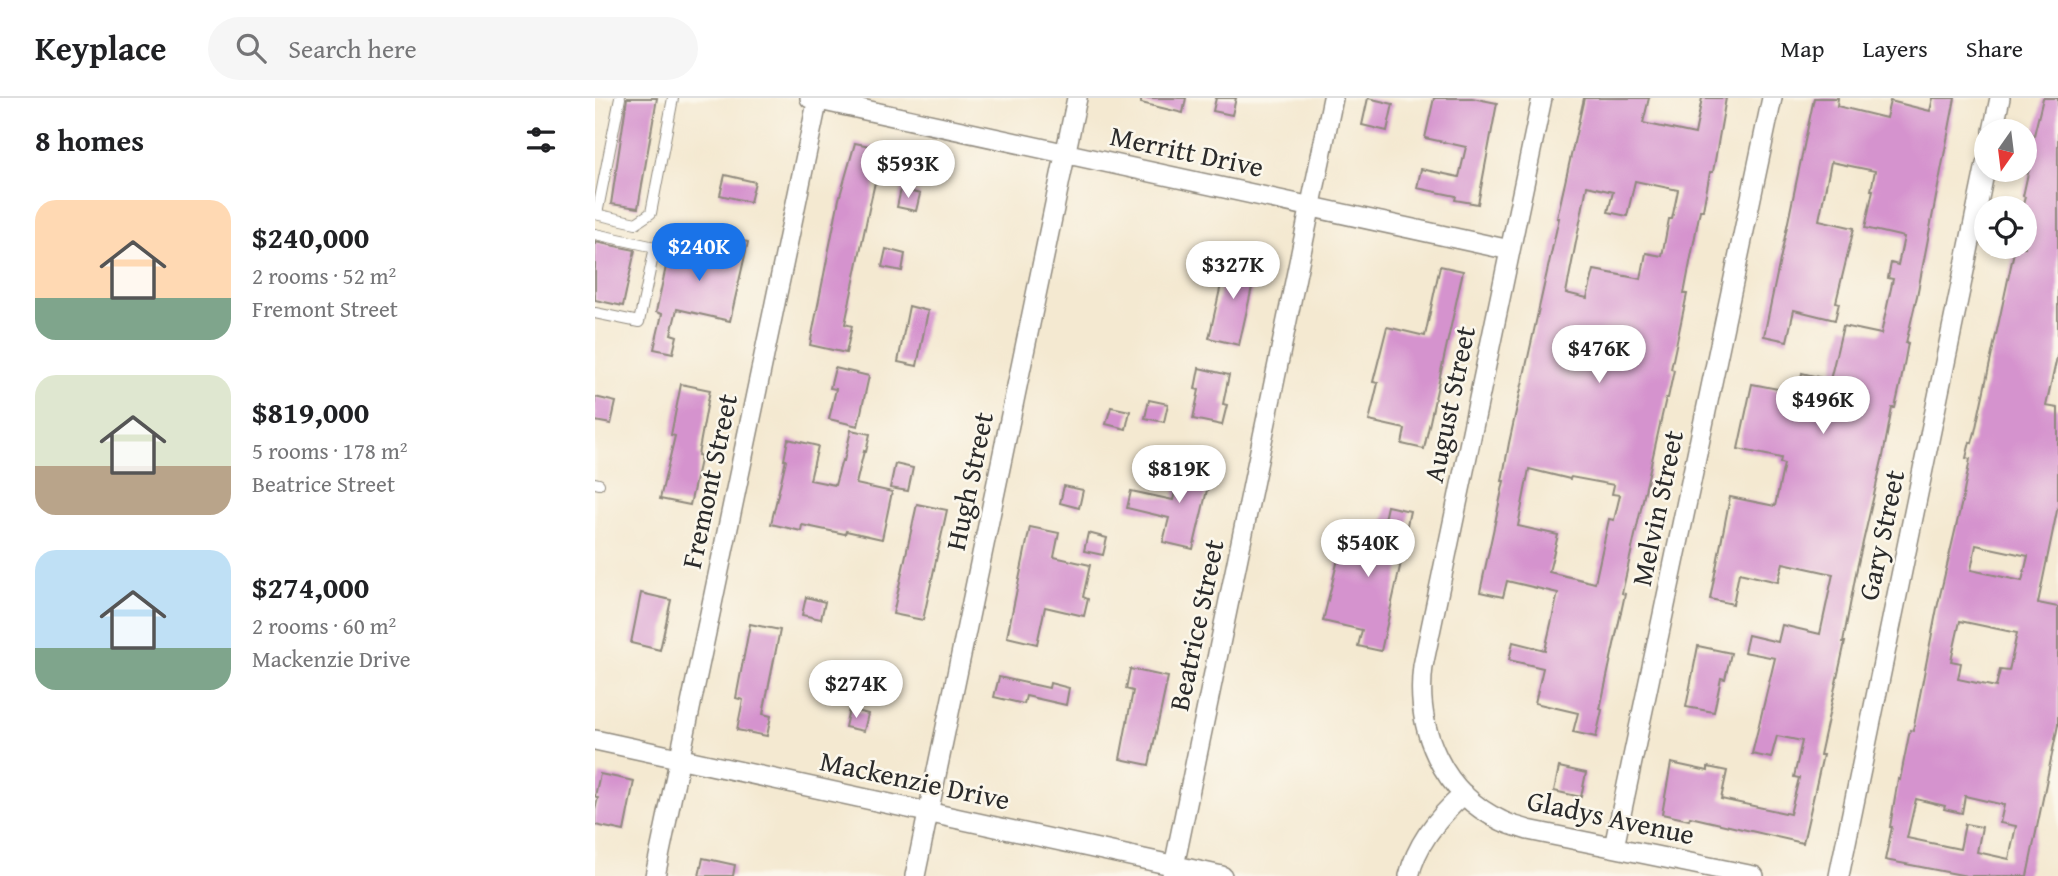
<!DOCTYPE html>
<meta charset="utf-8">
<style>
:root{--surface:#fff;--page:#f6f6f6;--text:#202124;--muted:#757577;--line:#e0e0e0;--accent:#1a73e8}
body{margin:0;font-family:"Gentium Book Plus",serif;background:var(--page);color:var(--text);height:100vh;display:flex;flex-direction:column;font-size:26px;white-space:nowrap}
*{box-sizing:border-box;margin:0}
p{font-size:23px;color:var(--muted)}
.icon{flex:none;width:38px;height:38px;fill:none;stroke:currentColor;stroke-width:2;stroke-linecap:round;stroke-linejoin:round}
.map{position:relative;flex:1;overflow:hidden}
.details{display:flex;flex-direction:column;background:var(--surface);width:595px}
.details>*{flex:none}
.needle{width:46px;rotate:194deg}
.controls{position:absolute;left:1379px;top:21px;display:grid;gap:14px}
.controls a{display:grid;place-items:center;width:63px;height:63px;border-radius:50%;background:var(--surface);box-shadow:0 4px 10px #0003;font-size:35px}
.price{position:absolute;translate:-50% -60px;padding:0 16px;border-radius:24px;background:#fff;color:#222;font-size:23px;line-height:46px;filter:drop-shadow(0 2px 4px #0008)}
.price::after{content:'';position:absolute;left:50%;top:42px;width:21px;height:16px;margin-left:-10px;background:inherit;clip-path:polygon(0 0,100% 0,50% 100%)}
.price.selected{background:var(--accent);color:#fff}
ul{padding:0;list-style:none}
li{display:flex;align-items:center;gap:21px;height:175px;padding:0 35px}
li span{display:grid;place-items:center;flex:none;width:196px;height:140px;border-radius:21px;color:#555}
li>.icon{margin-inline-start:auto}
span .icon{width:84px;height:84px;fill:#fffc;stroke-width:1}
li b{font-size:30px}
h2{display:flex;justify-content:space-between;align-items:center;height:84px;padding:0 35px;font-size:30px}
header{display:flex;align-items:center;gap:42px;box-sizing:border-box;height:98px;padding:0 35px;background:var(--surface);border-bottom:2px solid var(--line)}
header strong{font-size:33px}
nav{display:flex;gap:38px;margin-inline-start:auto;font-size:24px}
.search{width:490px;height:63px;background:var(--page);display:flex;align-items:center;gap:18px;box-sizing:border-box;padding:0 24px;border-radius:38px;color:var(--muted);font-size:26px}
main{display:flex;flex:1;min-height:0}
.map>svg:first-child{display:block}
</style>
<header>
<strong>Keyplace</strong>
<div class="search"><svg class="icon" aria-label="search" viewBox="0 0 24 24"><circle cx="10" cy="10" r="6"/><path d="M15 15l6 6"/></svg>Search here</div>
<nav><a>Map</a><a>Layers</a><a>Share</a></nav>
</header>
<main>
<section class="details">
<h2>8 homes<svg class="icon" aria-label="filters" viewBox="0 0 24 24"><path d="M4 7h16M4 17h16"/><circle cx="9" cy="7" r="2"/><circle cx="15" cy="17" r="2"/></svg></h2>
<ul>
<li><span style="background:linear-gradient(#ffd9b3 70%,#7fa58c 0)"><svg class="icon" aria-label="home" viewBox="0 0 24 24"><path d="M3 11l9-7 9 7M6 9v11h12V9"/></svg></span><div><b>$240,000</b><p>2 rooms · 52 m²</p><p>Fremont Street</p></div></li>
<li><span style="background:linear-gradient(#dfe7d0 65%,#b9a48a 0)"><svg class="icon" aria-label="home" viewBox="0 0 24 24"><path d="M3 11l9-7 9 7M6 9v11h12V9"/></svg></span><div><b>$819,000</b><p>5 rooms · 178 m²</p><p>Beatrice Street</p></div></li>
<li><span style="background:linear-gradient(#bfe0f5 70%,#7fa58c 0)"><svg class="icon" aria-label="home" viewBox="0 0 24 24"><path d="M3 11l9-7 9 7M6 9v11h12V9"/></svg></span><div><b>$274,000</b><p>2 rooms · 60 m²</p><p>Mackenzie Drive</p></div></li>
</ul>
</section>
<div class="map">
<svg width="1463" height="778" viewBox="0 0 1463 778">
<rect width="100%" height="100%" fill="#fbf7ec"/>
<filter id="ink" filterUnits="userSpaceOnUse"><feTurbulence type="fractalNoise" baseFrequency=".0143" numOctaves="2"/><feDisplacementMap in="SourceGraphic" scale="14" xChannelSelector="R" yChannelSelector="G"/><feConvolveMatrix kernelMatrix="1 2 1 2 8 2 1 2 1" color-interpolation-filters="sRGB"/></filter>
<filter id="wash" filterUnits="userSpaceOnUse"><feTurbulence type="fractalNoise" baseFrequency=".00686" numOctaves="4" result="noise"/><feDisplacementMap in="SourceGraphic" scale="28" xChannelSelector="R" yChannelSelector="G"/><feGaussianBlur stdDeviation="1.57" result="paint"/><feColorMatrix in="noise" values="0 0 0 0 0 0 0 0 0 0 0 0 0 0 0 0 0 1.4 0 .05"/><feComposite in="paint" operator="in"/></filter>
<g filter="url(#wash)">
<rect width="100%" height="100%" fill="#f4e9d1"/>
<g id="blocks">
<path fill="#d593ce" fill-rule="evenodd" d="M32,0H62L43,110L16,106Z
M546,0H591L588,15L546,5Z
M621,0H641L637,17L618,13Z
M773,0L798,6L792,33L767,27Z
M839,0H877L902,5L883,106L860,102L861,98L822,90L826,71L864,79L871,49L830,40Z
M989,0H1054L1048,25L1100,36L1107,0H1131L1118,74H1115L1108,112H1105L1089,196H1092L1076,271L1079,272L1073,300H1071L1027,495L1030,496L1005,611L1007,612L1001,639L978,634L983,615L940,605L948,570L914,562L918,544L950,552L963,495L912,483L908,499L885,494L909,383H907L914,345L964,120H962ZM1040,83L1083,92L1077,121H1074L1067,158L1051,155L1046,181L999,172L992,200L971,195L992,88L1018,94L1013,114L1032,118ZM934,371L975,381L976,379L1019,387L1017,396L1025,397L1019,422L1014,421L1000,485L954,474L963,437L923,428Z
M1219,0H1243L1242,8L1291,20L1295,3L1335,13L1338,0H1360L1322,198L1311,245H1313L1306,283L1300,310H1297L1288,358L1262,470L1248,544H1250L1225,657H1228L1208,745L1095,719L1094,722L1067,716L1076,665L1113,673V669L1132,673L1126,701L1195,716L1204,680L1199,679L1207,643L1182,638L1176,660L1157,656L1180,560L1149,554L1153,537L1183,544L1187,527L1225,536L1238,476L1188,465L1183,484L1144,475L1138,506L1115,501L1135,399L1180,408L1189,366L1185,365L1186,360L1143,351L1157,286L1203,295L1207,275L1235,282L1248,228L1286,236L1298,181L1293,180L1296,165L1303,167L1309,139L1270,130L1278,92H1276L1280,73L1236,64L1224,122L1259,130L1241,204L1244,205L1240,222L1199,212L1192,243L1169,238Z
M1448,0H1463V255L1451,308L1463,310V408L1443,505L1463,509V627L1432,778H1372L1290,762L1297,729H1295L1303,681L1305,682L1315,632L1318,633L1342,510L1368,399L1375,361L1371,360L1375,344L1377,345L1380,334L1420,149H1430V110H1427L1430,99L1428,98L1436,62H1433ZM1381,447L1433,458L1427,483L1376,472ZM1365,523L1422,535L1414,573L1405,572L1401,589L1363,581L1366,565L1356,563ZM1370,698L1409,707L1405,725L1421,728L1414,761L1382,754L1387,729L1370,726L1365,751L1312,740L1321,701L1350,708L1349,711L1367,715Z
M260,45L290,51L285,72L283,71L274,111L250,226L257,228L251,255L215,247L244,101Z
M130,77L160,84L155,104L125,97Z
M306,91L325,96L321,113L302,109Z
M78,137L121,147L123,138L153,144L135,223L82,211L76,236L82,238L78,255L59,251L67,216L61,214Z
M0,144L40,152L28,208L0,202Z
M291,151L310,156L307,173L287,169Z
M632,160L662,167L644,247L614,240Z
M845,168L868,173L829,351L807,346L810,331L774,323L783,285L778,284L792,229L830,238Z
M314,208L333,213L322,268L303,264Z
M240,270L274,278L263,328L234,321L241,291L235,290Z
M604,270L634,277L628,306L632,307L627,327L598,321L604,292L600,291Z
M86,286L115,292L103,357L106,358L95,407L65,401L80,338L76,337Z
M0,299L21,304L16,326L0,323Z
M554,302L573,306L569,324L550,320Z
M516,309L535,313L531,331L511,326Z
M256,332L275,336L271,354L269,353L261,386L297,394L287,441L251,433L250,436L207,427L206,433L176,426L191,362H189L193,341L223,348L215,382L240,387L247,362L249,363Z
M587,364L617,371L598,451L568,444L574,420L532,410L536,393L578,402Z
M300,366L318,370L313,393L295,390Z
M469,388L488,392L484,410L465,405Z
M322,406L352,412L328,522L298,516Z
M792,408L815,413L807,450L809,451L786,553L763,548L767,532L728,523L750,432L785,440Z
M435,429L464,435L459,459L495,467L488,499L493,501L489,518L450,509L442,546L412,539Z
M493,435L512,440L508,457L489,453Z
M46,495L76,502L65,552L36,545Z
M211,499L230,504L226,521L207,517Z
M155,526L185,532L168,616L176,618L172,638L142,632L148,602L141,600Z
M1103,548L1136,555L1130,581L1126,580L1119,614L1091,609Z
M535,571L573,579L554,667L525,661L538,593L531,591Z
M404,579L454,590L455,585L474,590L471,607L431,598L429,606L399,599Z
M254,611L273,616L269,633L250,629Z
M964,669L991,675L986,699L959,693Z
M5,676L39,683L29,733L0,727V712L3,700L0,698Z
M108,760L140,767L138,778H104Z"/>
</g>
</g>
<g filter="url(#ink)">
<use href="#blocks" fill-opacity="0" stroke="#908a7e" stroke-width="2"/>
<g fill="none" stroke-linecap="round" stroke-linejoin="round">
<defs>
<path id="lane" d="M0,116L41,125L56,115L78,0
M2,116L25,0
M0,136L60,149L44,224L0,215
M0,385L4,386"/>
<path id="street" d="M215,0L915,152
M947,0L828,568C820,631 847,695 907,723C915,727 924,729 933,732L1159,778
M1398,33L1405,0
M0,642L627,778
M1019,749L1177,0
M60,778L223,0
M320,778L482,0
M577,778L738,0
M814,778C822,744 844,718 869,696
M1244,778L1391,66"/>
</defs>
<use href="#lane" stroke="#908a7e" stroke-width="12"/>
<use href="#street" stroke="#908a7e" stroke-width="22"/>
<use href="#lane" stroke="#fff" stroke-width="10"/>
<use href="#street" stroke="#fff" stroke-width="19"/>
</g>
</g>
<g text-anchor="middle" stroke-width="5" stroke-linejoin="round" paint-order="stroke">
<g font-size="28" fill="#2b2b2b" stroke="#fbf7ec">
<text transform="translate(592 53) rotate(12)" y="10">Merritt Drive</text>
<text transform="translate(854 306) rotate(-78)" y="10">August Street</text>
<text transform="translate(114 383) rotate(-78)" y="10">Fremont Street</text>
<text transform="translate(374 383) rotate(-78)" y="10">Hugh Street</text>
<text transform="translate(1062 410) rotate(-78)" y="10">Melvin Street</text>
<text transform="translate(1286 437) rotate(-78)" y="10">Gary Street</text>
<text transform="translate(601 527) rotate(-78)" y="10">Beatrice Street</text>
<text transform="translate(320 682) rotate(12)" y="10">Mackenzie Drive</text>
<text transform="translate(1016 719) rotate(12)" y="10">Gladys Avenue</text>
</g>
</g>
</svg>
<div class="controls">
<a><svg class="needle" viewBox="-14 -14 28 28"><path d="M0-13l5 13h-10z" fill="#e53935"/><path d="M0 13l5-13h-10z" fill="#757577"/></svg></a>
<a><svg class="icon" aria-label="locate" viewBox="0 0 24 24"><circle cx="12" cy="12" r="6"/><path d="M12 2v4M12 18v4M2 12h4M18 12h4"/></svg></a>
</div>
<b class="price" style="left:313px;top:102px">$593K</b>
<b class="price selected" style="left:104px;top:185px">$240K</b>
<b class="price" style="left:638px;top:203px">$327K</b>
<b class="price" style="left:1004px;top:287px">$476K</b>
<b class="price" style="left:1228px;top:338px">$496K</b>
<b class="price" style="left:584px;top:407px">$819K</b>
<b class="price" style="left:773px;top:481px">$540K</b>
<b class="price" style="left:261px;top:622px">$274K</b>
</div>
</main>
